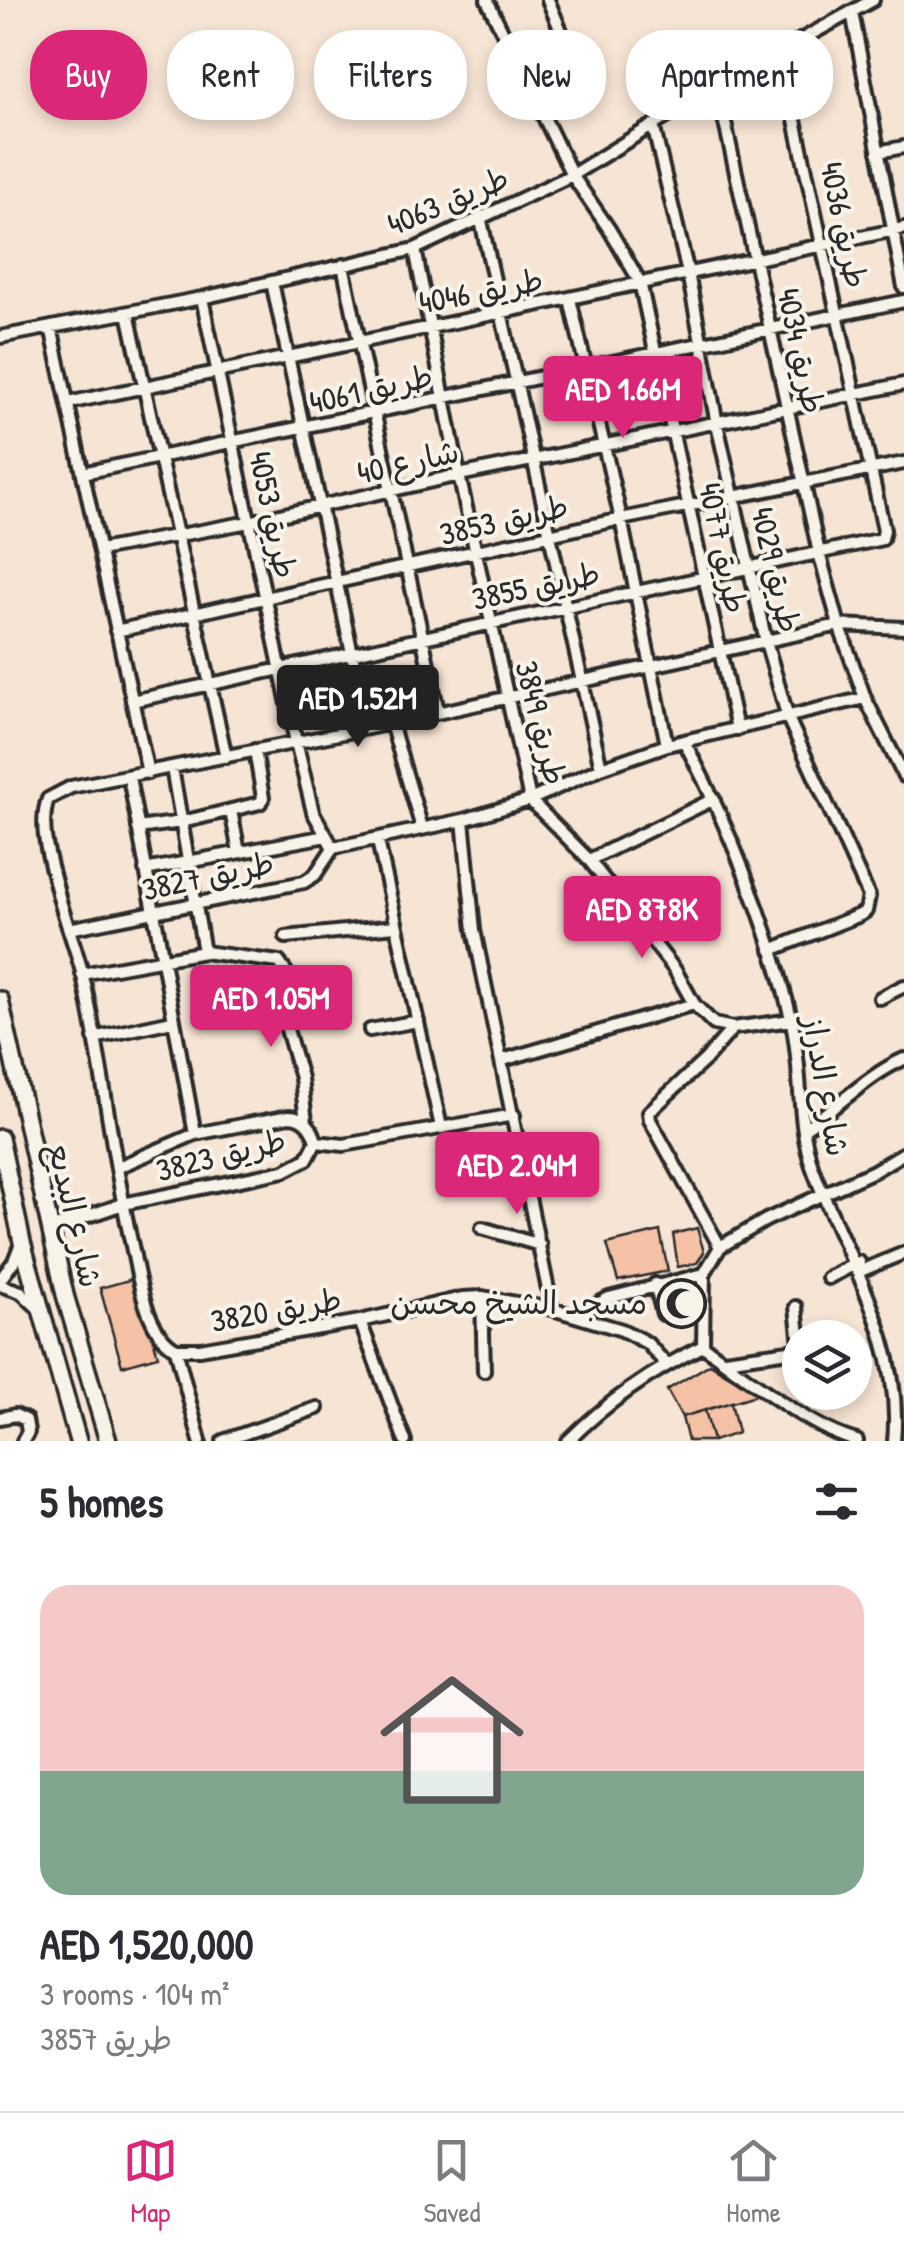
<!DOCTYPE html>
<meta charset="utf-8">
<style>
:root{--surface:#fff;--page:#f2f2f3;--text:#2b2b33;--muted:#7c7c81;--line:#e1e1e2;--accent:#db2777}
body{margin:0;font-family:"Patrick Hand","Playpen Sans Arabic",sans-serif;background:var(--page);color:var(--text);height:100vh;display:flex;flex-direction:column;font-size:38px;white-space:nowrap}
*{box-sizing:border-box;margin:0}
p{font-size:32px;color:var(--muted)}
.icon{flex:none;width:55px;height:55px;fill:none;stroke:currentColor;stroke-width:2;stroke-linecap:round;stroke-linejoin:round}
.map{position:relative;height:1441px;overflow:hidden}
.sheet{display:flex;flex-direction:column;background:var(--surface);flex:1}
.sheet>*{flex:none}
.banner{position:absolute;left:30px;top:30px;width:845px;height:90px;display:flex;gap:20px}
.buttons{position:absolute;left:782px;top:1320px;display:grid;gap:20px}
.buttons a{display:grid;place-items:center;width:90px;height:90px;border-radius:50%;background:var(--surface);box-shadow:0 5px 15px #0003;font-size:50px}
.price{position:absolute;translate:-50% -85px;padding:0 22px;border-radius:10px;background:var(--accent);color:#fff;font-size:32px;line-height:65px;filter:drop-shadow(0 2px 5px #0008)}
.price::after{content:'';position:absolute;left:50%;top:60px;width:30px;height:22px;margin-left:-15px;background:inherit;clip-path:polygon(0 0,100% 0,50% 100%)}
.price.selected{background:#222;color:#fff}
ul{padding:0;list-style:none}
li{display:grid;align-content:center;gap:20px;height:530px;padding:0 40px}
li span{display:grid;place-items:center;height:310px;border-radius:30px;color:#555}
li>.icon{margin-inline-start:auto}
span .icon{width:180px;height:180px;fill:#fffc;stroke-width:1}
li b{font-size:42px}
h2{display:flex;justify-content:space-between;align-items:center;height:120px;padding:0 40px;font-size:42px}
.chip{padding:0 35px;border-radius:40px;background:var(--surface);box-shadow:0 5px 15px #0003;font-size:35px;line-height:90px}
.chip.selected{background:var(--accent);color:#fff}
.tabs{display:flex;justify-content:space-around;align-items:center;height:140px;border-top:2px solid var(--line);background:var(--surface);font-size:28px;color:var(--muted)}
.tabs a{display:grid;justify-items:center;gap:5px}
.tabs .selected{color:var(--accent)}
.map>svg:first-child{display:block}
</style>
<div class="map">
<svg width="904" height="1441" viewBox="0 0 904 1441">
<rect width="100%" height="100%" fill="#f6e4d4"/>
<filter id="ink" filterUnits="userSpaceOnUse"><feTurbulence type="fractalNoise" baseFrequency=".01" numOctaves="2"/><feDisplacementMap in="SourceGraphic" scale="20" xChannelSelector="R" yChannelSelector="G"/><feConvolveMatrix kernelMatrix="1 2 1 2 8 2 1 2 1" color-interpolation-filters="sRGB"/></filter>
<g filter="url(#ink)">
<path fill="#f5c2a6" stroke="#2b2b2b" stroke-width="2.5" d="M697,1228L704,1252L697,1263L678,1267L673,1234Z
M660,1231L668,1271L618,1281L607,1244Z
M136,1278L158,1356L122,1366L100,1288Z
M710,1364L759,1394L682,1417L667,1390Z
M731,1402L738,1433L713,1441L705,1410Z
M705,1410L713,1441H688L682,1417Z"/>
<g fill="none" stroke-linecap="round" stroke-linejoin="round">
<defs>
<path id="minor" d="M487,0L572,175L609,229L640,282L737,729
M548,0L561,31
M852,12L904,287
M717,86L819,553L839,625L865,698L904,776
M653,125L688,273L717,424L766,642L788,718L869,896L866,911L860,915L771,950
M878,152L904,147
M480,216L601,768
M415,249L459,475L530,800L589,860L675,970L694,1004L714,1024L733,1028L792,1020
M343,265L438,711
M272,282L368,728
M202,298L296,742L313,812L333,848
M570,299L621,519L667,745
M128,313L226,757
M51,327L148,773
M0,337L202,298L415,249L572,175L717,86L873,0
M68,403L904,228
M83,473L904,301
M100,550L249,522L459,475L904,384
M116,631L621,519L904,463
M132,701L882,539L884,530L780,51
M391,723L422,828
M684,741C728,824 769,927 791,1018C803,1067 796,1122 813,1169C845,1256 904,1342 894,1441
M172,768L204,952
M129,777L195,1134
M231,811L239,852
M463,820L474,930L552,1309
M138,828L182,822L260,803L263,798L255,750
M378,841L441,1127
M589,860L714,799
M145,870L326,836
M69,929L304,882L315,875L333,848L463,820L530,800L601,768L667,745L865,698
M286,937L395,926
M82,974L204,952L279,962L286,972L284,1019L301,1078L306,1122
M880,998L904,986
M370,1030L418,1021
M94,1038L172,1021
M503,1060L694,1004
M805,1128C839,1106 868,1075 904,1059
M316,1142L344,1145L514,1115
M118,1167L195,1134L289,1116C304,1116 313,1128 316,1142
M482,1228L540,1245
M50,1229L123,1204L284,1171L307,1159L316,1142
M720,1247L650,1120L649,1112L706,1059L733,1028
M863,1270L904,1253
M828,1278L859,1262
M0,1280L14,1261L21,1243
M655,1284L663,1314
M0,1285L21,1292L37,1307
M482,1297L484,1371
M796,1307L800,1344
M576,1315L609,1298L704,1274
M360,1321L405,1441
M703,1346L704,1274L720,1247L766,1220L874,1171L904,1153
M703,1346C746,1376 808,1428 857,1441
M176,1349C145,1332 139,1278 132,1246C112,1157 103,1066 83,976C76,947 64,919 57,889C50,862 38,826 48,799L71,787L368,728L839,625L904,628
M176,1349H200L360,1321L463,1298L482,1297L552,1309L622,1330L647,1343L666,1364
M176,1349L200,1441
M725,1360L796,1350L800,1346
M0,1418L15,1415L26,1420L28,1432L23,1441
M223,1441L317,1408
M568,1441C607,1402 654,1370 703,1346"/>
<path id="primary" d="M0,1000L65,1295L108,1441
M0,1138L22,1242L78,1441"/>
</defs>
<use href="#minor" stroke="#2b2b2b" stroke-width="18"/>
<use href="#primary" stroke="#2b2b2b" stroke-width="22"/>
<use href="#minor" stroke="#f7f3e8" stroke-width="10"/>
<use href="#primary" stroke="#f7f3e8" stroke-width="15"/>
</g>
</g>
<defs>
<symbol id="mosque-ring" viewBox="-11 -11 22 22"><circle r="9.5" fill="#f7f3e8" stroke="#2b2b2b" stroke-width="1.5"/><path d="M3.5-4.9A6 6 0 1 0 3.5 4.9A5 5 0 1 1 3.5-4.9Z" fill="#2b2b2b"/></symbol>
</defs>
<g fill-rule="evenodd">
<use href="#mosque-ring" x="654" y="1276" width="55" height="55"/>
</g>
<g text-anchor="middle" stroke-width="8" stroke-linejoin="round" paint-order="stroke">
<g font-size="32" fill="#2b2b2b" stroke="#f7f3e8">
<text transform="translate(448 201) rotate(-23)" y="11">طريق 4063</text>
<text transform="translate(844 225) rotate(78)" y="11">طريق 4036</text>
<text transform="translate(481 291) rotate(-11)" y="11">طريق 4046</text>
<text transform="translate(801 351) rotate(78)" y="11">طريق 4034</text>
<text transform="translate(371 389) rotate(-13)" y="11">طريق 4061</text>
<text transform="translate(408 462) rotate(-13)" y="11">شارع 40</text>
<text transform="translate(273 515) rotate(78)" y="11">طريق 4053</text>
<text transform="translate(504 520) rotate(-13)" y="11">طريق 3853</text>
<text transform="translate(723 548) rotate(78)" y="11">طريق 4077</text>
<text transform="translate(776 570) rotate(77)" y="11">طريق 4029</text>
<text transform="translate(536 586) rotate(-12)" y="11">طريق 3855</text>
<text transform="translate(541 723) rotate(76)" y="11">طريق 3849</text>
<text transform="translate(208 876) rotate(-12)" y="11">طريق 3827</text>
<text transform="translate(826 1086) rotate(80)" y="11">شارع الدراز</text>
<text transform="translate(221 1155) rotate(-14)" y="11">طريق 3823</text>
<text transform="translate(75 1215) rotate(77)" y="11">شارع البديع</text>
<text transform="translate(276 1310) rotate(-10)" y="11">طريق 3820</text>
</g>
<g font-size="32" fill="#2b2b2b" stroke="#f7f3e8" text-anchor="end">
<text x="647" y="1314">مسجد الشيخ محسن</text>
</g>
</g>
</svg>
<div class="buttons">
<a><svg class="icon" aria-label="layers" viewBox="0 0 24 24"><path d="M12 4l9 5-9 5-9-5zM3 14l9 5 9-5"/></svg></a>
</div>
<b class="price" style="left:623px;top:441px">AED 1.66M</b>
<b class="price selected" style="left:358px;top:750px">AED 1.52M</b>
<b class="price" style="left:642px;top:961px">AED 878K</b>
<b class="price" style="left:271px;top:1050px">AED 1.05M</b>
<b class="price" style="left:517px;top:1217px">AED 2.04M</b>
<div class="banner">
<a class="chip selected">Buy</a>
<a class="chip">Rent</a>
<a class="chip">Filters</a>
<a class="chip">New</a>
<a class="chip">Apartment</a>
</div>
</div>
<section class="sheet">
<h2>5 homes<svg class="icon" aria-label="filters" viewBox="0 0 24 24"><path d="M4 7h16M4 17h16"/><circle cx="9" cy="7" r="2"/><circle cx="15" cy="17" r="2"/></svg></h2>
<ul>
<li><span style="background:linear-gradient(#f6c9c9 60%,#7fa58c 0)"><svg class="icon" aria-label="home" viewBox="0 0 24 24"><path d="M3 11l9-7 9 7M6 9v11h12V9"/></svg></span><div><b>AED 1,520,000</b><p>3 rooms · 104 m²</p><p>طريق 3857</p></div></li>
</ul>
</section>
<nav class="tabs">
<a class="selected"><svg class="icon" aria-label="map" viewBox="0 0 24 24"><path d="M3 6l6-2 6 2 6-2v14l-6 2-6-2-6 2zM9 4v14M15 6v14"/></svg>Map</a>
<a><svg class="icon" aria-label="saved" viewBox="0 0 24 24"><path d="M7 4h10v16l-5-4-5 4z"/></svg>Saved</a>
<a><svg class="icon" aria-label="home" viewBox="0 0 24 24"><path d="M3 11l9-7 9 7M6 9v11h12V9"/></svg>Home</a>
</nav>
